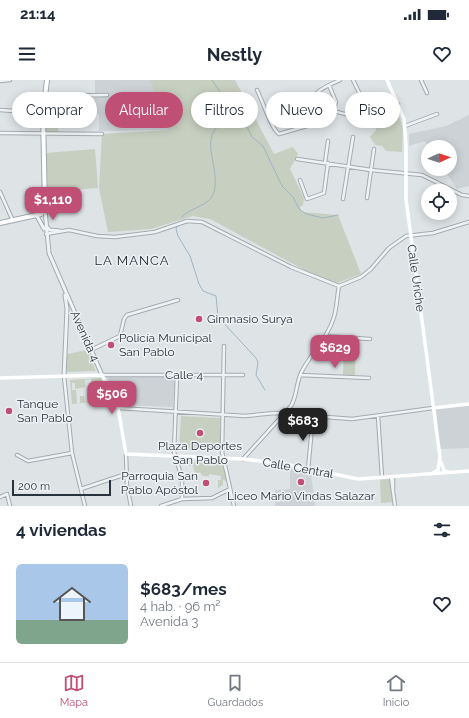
<!DOCTYPE html>
<html lang="es">
<meta charset="utf-8">
<style>
:root{--surface:#fff;--page:#f6f6f7;--text:#1f2937;--muted:#747a83;--line:#e0e1e3;--accent:#bf4f74}
body{margin:0;font-family:Raleway,sans-serif;background:var(--page);color:var(--text);height:100vh;display:flex;flex-direction:column;font-size:15px;white-space:nowrap}
*{box-sizing:border-box;margin:0}
p{font-size:13px;color:var(--muted)}
.icon{flex:none;width:22px;height:22px;fill:none;stroke:currentColor;stroke-width:2;stroke-linecap:round;stroke-linejoin:round}
.map{position:relative;height:426px;overflow:hidden}
.details{display:flex;flex-direction:column;background:var(--surface);flex:1}
.details>*{flex:none}
.top-card{position:absolute;left:12px;top:12px;width:445px;height:36px;display:flex;gap:8px}
.needle{width:26px;rotate:87deg}
.fabs{position:absolute;left:421px;top:60px;display:grid;gap:8px}
.fabs a{display:grid;place-items:center;width:36px;height:36px;border-radius:50%;background:var(--surface);box-shadow:0 2px 10px #0003;font-size:20px}
.scale{position:absolute;left:12px;bottom:10px;width:99px;box-sizing:border-box;padding-left:4px;border:2px solid #29333b;border-top:0;font-size:11px;line-height:14px;white-space:nowrap;color:#29333b;-webkit-text-stroke:3px #edf1f4;paint-order:stroke}
.price{position:absolute;translate:-50% -34px;padding:0 9px;border-radius:8px;background:var(--accent);color:#fff;font-size:13px;line-height:26px;filter:drop-shadow(0 1px 2px #0008)}
.price::after{content:'';position:absolute;left:50%;top:24px;width:12px;height:9px;margin-left:-6px;background:inherit;clip-path:polygon(0 0,100% 0,50% 100%)}
.price.current{background:#222;color:#fff}
ul{padding:0;list-style:none}
li{display:flex;align-items:center;gap:12px;height:100px;padding:0 16px}
li span{display:grid;place-items:center;flex:none;width:112px;height:80px;border-radius:6px;color:#555}
li>.icon{margin-inline-start:auto}
span .icon{width:48px;height:48px;fill:#fffc;stroke-width:1}
li b{font-size:17px}
h2{display:flex;justify-content:space-between;align-items:center;height:48px;padding:0 16px;font-size:17px}
.pill{padding:0 14px;border-radius:18px;background:var(--surface);box-shadow:0 2px 10px #0003;font-size:14px;line-height:36px}
.pill.current{background:var(--accent);color:#fff}
.status{display:flex;justify-content:space-between;align-items:center;height:28px;padding:0 20px;background:var(--surface);direction:ltr}
.status svg{height:11px;fill:currentColor}
header{display:flex;justify-content:space-between;align-items:center;height:52px;padding:0 16px;background:var(--surface);font-size:18px;font-weight:700}
.tabs{display:flex;justify-content:space-around;align-items:center;height:56px;border-top:1px solid var(--line);background:var(--surface);font-size:11px;color:var(--muted)}
.tabs a{display:grid;justify-items:center;gap:2px}
.tabs .current{color:var(--accent)}
.map>svg:first-child{display:block}
</style>
<div class="status"><b>21:14</b><svg viewBox="0 0 49 12"><path d="M0 12V9h3v3zM5 12V6h3v6zM10 12V3h3v9zM15 12V0h3v12zM26 1h20v11H26zM47 4h2v5h-2z"/></svg></div>
<header><svg class="icon" aria-label="menu" viewBox="0 0 24 24"><path d="M4 6h16M4 12h16M4 18h16"/></svg>Nestly<svg class="icon" aria-label="heart" viewBox="0 0 24 24"><path d="M12 20l-8-8c-3-5 5-10 8-4 3-6 11-1 8 4z"/></svg></header>
<div class="map">
<svg width="469" height="426" viewBox="0 0 469 426">
<rect width="100%" height="100%" fill="#dee3e6"/>
<path fill="#cdd2d7" d="M50,0H150L169,50L99,51V34L94,33V16L102,17V13H95V0Z
M469,35V106L457,109L444,89H450V67H429L425,61L409,66V54L446,46Z
M107,297H175L173,327L120,325Z
M469,325V368L440,369L436,329Z
M290,389L311,394L315,426H275V410L290,409Z"/>
<path fill="#c7cfc0" fill-rule="evenodd" d="M150,0H235L274,74L293,67L298,74L290,89L304,118L303,125L300,127L302,132L338,135L361,194L332,205L210,139L193,136L151,149L108,152L99,108L102,54L168,50Z
M46,17H59L58,52H46Z
M396,27L403,48L402,72L386,71L382,66L375,65L370,57L376,50L372,38Z
M95,69L98,108L48,112L46,73Z
M344,259H356L355,295H343Z
M87,270L96,291L67,292V274Z
M101,298L110,316L99,321L72,324L70,300ZM91,299L92,309H94V304L102,303L108,313L103,315L101,310L94,314L95,317L98,316L99,321L93,322L92,314L87,315L88,321L85,322L84,316H80V323H77L76,310H72V303H75V309L85,307V300Z
M181,336L220,338V371L179,368Z
M190,382L223,383L227,401L223,400V405L218,408V400H221V396L209,394V396H203L200,392L195,394L193,386H189Z
M388,399L391,402L392,422L381,423L380,400Z"/>
<g fill="none" stroke-linecap="round" stroke-linejoin="round">
<path stroke="#9db6c3" stroke-width="1" d="M212,0L224,18L229,20L240,33L252,57L263,66L282,106L293,117L299,129L306,134L323,138L338,135
M182,137C190,128 204,127 211,118C224,100 203,68 214,51C216,47 222,44 224,39V19
M178,145L176,149L178,156L190,176L199,204L203,211L216,216L218,237L256,278L258,282L256,295L265,310"/>
<defs>
<path id="minor" d="M353,0L370,35
M421,0L427,13
M0,1L10,0
M257,10C262,19 271,49 279,54L331,39L336,22L329,5
M45,16L107,15
M312,26C310,11 330,5 340,0
M0,30L43,33
M267,32C286,23 306,23 327,29C338,32 348,36 360,36C374,36 385,30 398,24
M405,46L437,34
M0,53L102,54
M297,79L371,90L422,95L462,115L469,116
M325,83L328,61
M300,100L307,119L324,113L328,83
M0,112L13,141
M367,118L374,69
M343,119L353,57
M46,154L69,150L97,156L115,157L155,152L187,141L202,142L291,187L339,206L361,197L371,189L389,168L406,156L433,153L469,142
M325,256L370,259
M224,266L222,372L234,426
M91,270L120,256L124,239L127,235L178,220
M102,295H243
M177,295L174,372L182,398V419
M300,295L369,298
M64,296L72,373L85,426
M118,328L245,336L275,333L352,339L433,328
M378,336L382,397
M126,374L127,406L131,426
M17,375L28,381L72,373
M243,379L291,326C297,316 296,304 301,293C310,274 328,258 334,237C337,227 337,216 339,206
M308,390L313,336
M391,397L395,426
M81,409L126,394
M393,413V397
M0,417L7,414L10,426
M161,426L182,419L212,418L230,409"/>
<path id="tertiary" d="M45,130L49,173L102,295
M37,136L44,149
M46,146L50,150L60,151
M64,296L67,229L65,215"/>
<path id="primary" d="M0,143L41,134L45,129L43,33L47,0"/>
</defs>
<use href="#minor" stroke="#a4abaf" stroke-width="4.5"/>
<use href="#tertiary" stroke="#a4abaf" stroke-width="5"/>
<use href="#primary" stroke="#9fa9b0" stroke-width="6"/>
<use href="#minor" stroke="#f0f3f5" stroke-width="2.5"/>
<use href="#tertiary" stroke="#f0f3f5" stroke-width="3"/>
<path stroke="#fff" stroke-width="3.5" d="M387,0L404,39L406,66V119L440,377L438,390L433,393
M0,298L102,295L118,328L126,374L243,379L285,384L358,399L469,391
M433,328L469,324
M441,382L444,390L448,392"/>
<use href="#primary" stroke="#fff" stroke-width="4"/>
</g>
<g fill="#bf4f74" stroke="#edf1f4" stroke-width="1.5">
<circle cx="199" cy="239" r="4"/>
<circle cx="111" cy="265" r="4"/>
<circle cx="9" cy="331" r="4"/>
<circle cx="200" cy="353" r="4"/>
<circle cx="301" cy="402" r="4"/>
<circle cx="206" cy="403" r="4"/>
</g>
<g text-anchor="middle" stroke-width="3" stroke-linejoin="round" paint-order="stroke">
<g font-size="12" fill="#29333b" stroke="#edf1f4">
<text transform="translate(416 198) rotate(82)" y="4">Calle Uriche</text>
<text transform="translate(85 256) rotate(66)" y="4">Avenida 4</text>
<text x="184" y="299">Calle 4</text>
<text transform="translate(298 388) rotate(10)" y="4">Calle Central</text>
</g>
<g font-size="12" fill="#29333b" stroke="#edf1f4" text-anchor="start">
<text x="207" y="243">Gimnasio Surya</text>
<text x="119" y="262">Policía Municipal<tspan x="119" dy="14">San Pablo</tspan></text>
<text x="17" y="328">Tanque<tspan x="17" dy="14">San Pablo</tspan></text>
<text x="200" y="370" text-anchor="middle">Plaza Deportes<tspan x="200" dy="14">San Pablo</tspan></text>
<text x="198" y="400" text-anchor="end">Parroquia San<tspan x="198" dy="14">Pablo Apóstol</tspan></text>
<text x="301" y="420" text-anchor="middle">Liceo Mario Vindas Salazar</text>
</g>
<g font-size="13" letter-spacing="1" fill="#1b242c" stroke="#edf1f4">
<text x="132" y="185">LA MANCA</text>
</g>
</g>
</svg>
<div class="fabs">
<a><svg class="needle" viewBox="-14 -14 28 28"><path d="M0-13l5 13h-10z" fill="#e53935"/><path d="M0 13l5-13h-10z" fill="#747a83"/></svg></a>
<a><svg class="icon" aria-label="locate" viewBox="0 0 24 24"><circle cx="12" cy="12" r="6"/><path d="M12 2v4M12 18v4M2 12h4M18 12h4"/></svg></a>
</div>
<div class="scale">200 m</div>
<b class="price" style="left:53px;top:141px">$1,110</b>
<b class="price" style="left:335px;top:289px">$629</b>
<b class="price" style="left:112px;top:335px">$506</b>
<b class="price current" style="left:303px;top:362px">$683</b>
<div class="top-card">
<a class="pill">Comprar</a>
<a class="pill current">Alquilar</a>
<a class="pill">Filtros</a>
<a class="pill">Nuevo</a>
<a class="pill">Piso</a>
</div>
</div>
<section class="details">
<h2>4 viviendas<svg class="icon" aria-label="filters" viewBox="0 0 24 24"><path d="M4 7h16M4 17h16"/><circle cx="9" cy="7" r="2"/><circle cx="15" cy="17" r="2"/></svg></h2>
<ul>
<li><span style="background:linear-gradient(#a9c7e8 70%,#7fa58c 0)"><svg class="icon" aria-label="home" viewBox="0 0 24 24"><path d="M3 11l9-7 9 7M6 9v11h12V9"/></svg></span><div><b>$683/mes</b><p>4 hab. · 96 m²</p><p>Avenida 3</p></div><svg class="icon" aria-label="heart" viewBox="0 0 24 24"><path d="M12 20l-8-8c-3-5 5-10 8-4 3-6 11-1 8 4z"/></svg></li>
</ul>
</section>
<nav class="tabs">
<a class="current"><svg class="icon" aria-label="map" viewBox="0 0 24 24"><path d="M3 6l6-2 6 2 6-2v14l-6 2-6-2-6 2zM9 4v14M15 6v14"/></svg>Mapa</a>
<a><svg class="icon" aria-label="saved" viewBox="0 0 24 24"><path d="M7 4h10v16l-5-4-5 4z"/></svg>Guardados</a>
<a><svg class="icon" aria-label="home" viewBox="0 0 24 24"><path d="M3 11l9-7 9 7M6 9v11h12V9"/></svg>Inicio</a>
</nav>
